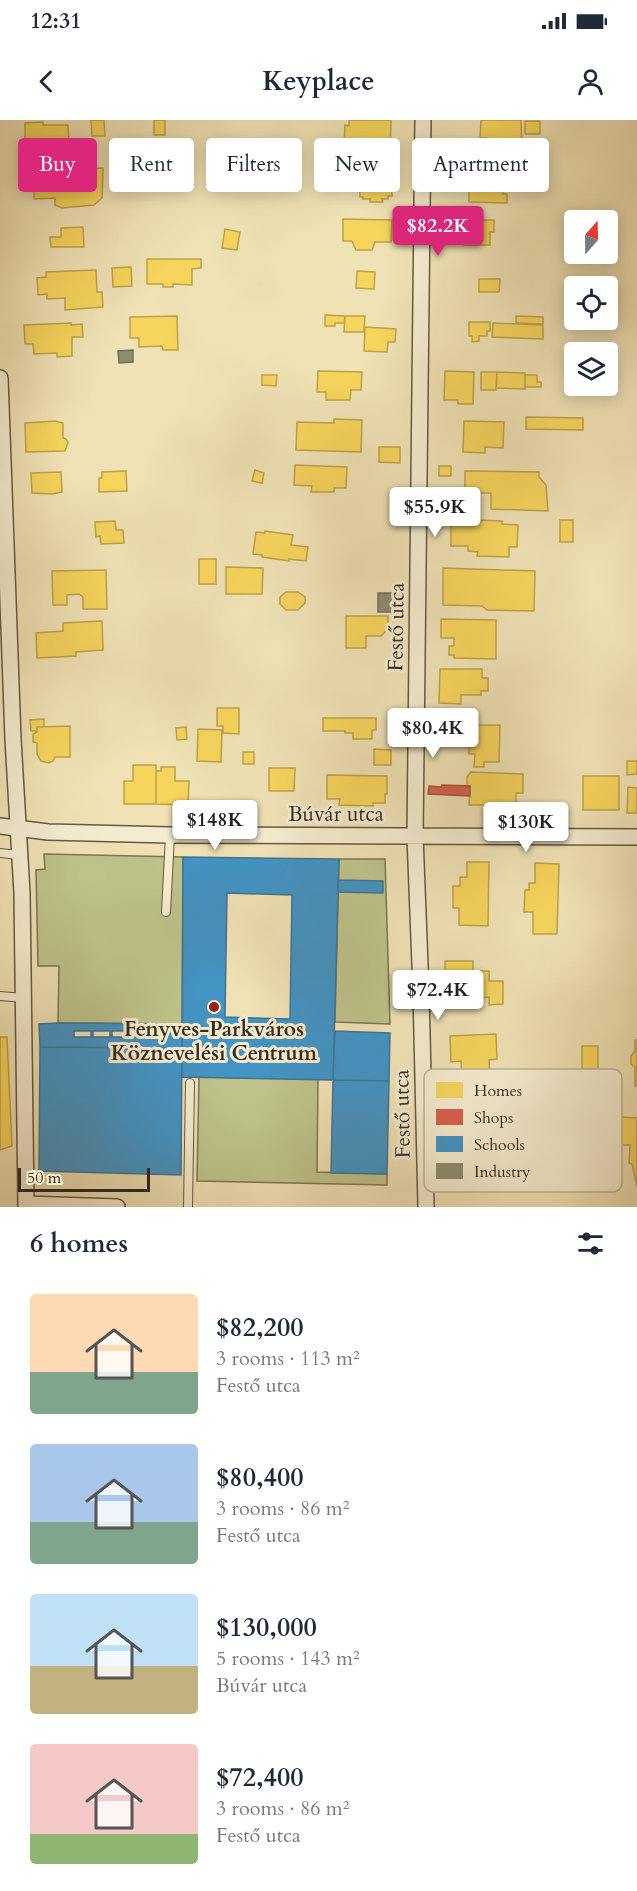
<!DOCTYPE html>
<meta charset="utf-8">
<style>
:root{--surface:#fff;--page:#f6f6f7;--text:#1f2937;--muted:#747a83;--accent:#db2777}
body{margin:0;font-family:Cardo,serif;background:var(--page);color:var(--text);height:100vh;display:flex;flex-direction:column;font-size:22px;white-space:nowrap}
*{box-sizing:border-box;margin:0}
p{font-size:20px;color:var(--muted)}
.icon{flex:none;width:33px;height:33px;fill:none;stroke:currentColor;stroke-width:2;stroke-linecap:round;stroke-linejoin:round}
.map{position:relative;height:1087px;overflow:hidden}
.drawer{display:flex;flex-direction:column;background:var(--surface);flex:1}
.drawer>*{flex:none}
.hud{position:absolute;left:18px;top:18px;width:602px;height:54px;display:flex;gap:12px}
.needle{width:39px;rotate:20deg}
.controls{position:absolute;left:564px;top:90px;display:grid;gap:12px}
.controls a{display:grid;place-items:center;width:54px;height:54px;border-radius:6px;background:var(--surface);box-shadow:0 3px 15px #0003;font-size:30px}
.scale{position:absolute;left:18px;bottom:15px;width:132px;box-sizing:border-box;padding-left:6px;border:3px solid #382b1e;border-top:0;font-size:16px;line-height:21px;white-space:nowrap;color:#382b1e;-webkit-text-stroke:4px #f5eccf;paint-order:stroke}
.price{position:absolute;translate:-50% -51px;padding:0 14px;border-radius:6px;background:#fff;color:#222;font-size:20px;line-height:39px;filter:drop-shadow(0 2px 3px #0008)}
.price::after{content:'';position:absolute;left:50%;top:36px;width:18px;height:14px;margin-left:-9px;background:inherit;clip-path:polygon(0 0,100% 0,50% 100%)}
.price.current{background:var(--accent);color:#fff}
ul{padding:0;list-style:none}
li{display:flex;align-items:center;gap:18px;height:150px;padding:0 30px}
li span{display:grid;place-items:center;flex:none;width:168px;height:120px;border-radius:6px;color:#555}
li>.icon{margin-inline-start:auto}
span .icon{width:72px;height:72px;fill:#fffc;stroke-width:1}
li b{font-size:26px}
h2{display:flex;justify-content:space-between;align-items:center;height:72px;padding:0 30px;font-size:26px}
.tag{padding:0 21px;border-radius:6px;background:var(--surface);box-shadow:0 3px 15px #0003;font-size:21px;line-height:54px}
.tag.current{background:var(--accent);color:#fff}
.status{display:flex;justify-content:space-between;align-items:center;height:42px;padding:0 30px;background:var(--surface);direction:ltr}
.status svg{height:16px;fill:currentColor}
header{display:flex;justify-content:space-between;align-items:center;height:78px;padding:0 30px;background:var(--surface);font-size:27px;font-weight:800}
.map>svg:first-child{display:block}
</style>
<div class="status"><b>12:31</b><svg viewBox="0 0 49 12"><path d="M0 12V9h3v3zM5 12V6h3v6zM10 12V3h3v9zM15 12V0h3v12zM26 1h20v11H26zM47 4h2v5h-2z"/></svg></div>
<header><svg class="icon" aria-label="back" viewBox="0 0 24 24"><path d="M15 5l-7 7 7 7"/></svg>Keyplace<svg class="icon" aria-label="person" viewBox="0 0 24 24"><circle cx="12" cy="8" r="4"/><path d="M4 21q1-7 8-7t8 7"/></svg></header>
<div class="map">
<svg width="637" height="1087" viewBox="0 0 637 1087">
<rect width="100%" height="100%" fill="#f0e2b5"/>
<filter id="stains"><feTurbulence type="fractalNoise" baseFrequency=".00333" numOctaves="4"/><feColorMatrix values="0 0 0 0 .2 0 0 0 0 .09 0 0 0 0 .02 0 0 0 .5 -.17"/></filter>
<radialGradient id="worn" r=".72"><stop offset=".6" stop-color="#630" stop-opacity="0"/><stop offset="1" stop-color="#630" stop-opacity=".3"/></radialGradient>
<path fill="#bec28a" stroke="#7b7654" stroke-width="1.5" d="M44,734L183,737L182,904L58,903L59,846H38L36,750L45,749Z
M339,739H385L390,904L335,902Z
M199,957L318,959L317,1052L387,1054V1065L197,1061Z"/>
<path fill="#f6d55c" stroke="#bda249" stroke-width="1.5" d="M91,0H104L105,16H92Z
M154,0H165V15H154Z
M349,0H391L390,37L349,35V26H344L345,5L349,6Z
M481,0H521L522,26H487V18H480Z
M525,1H540V14H525Z
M43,2V5H68L69,23L36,24V21L25,22V3Z
M103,48L102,78L94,85L62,88L55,85V78L34,79V67H38L37,51Z
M359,50H391L392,76H388V79H382L383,82H370V79H363V77H360Z
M469,50H522V64L503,63V74H507V83L469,82Z
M343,99L392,100L391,122H375L372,130H356L352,121H343Z
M465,100H494V112H490V125H464Z
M83,107L84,127H51L50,117H61V108Z
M225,109L240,112L237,130L222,128Z
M147,139H201V148L192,149V165L173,164V167H163V164H147Z
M131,147L132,166L113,167L112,148Z
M96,150L97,172H102L103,187L65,190V178L47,179V174L38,175L37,158L46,157V152Z
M357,151L375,152L374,169L356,168Z
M479,159H500L499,172H479Z
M325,195L345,196L344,203H335V206H325Z
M177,196L178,230H163L162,226L139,227V218H130V197Z
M345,196H365L364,212H344Z
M516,196L543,197V204L516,203Z
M469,202H490V211H487V216H479V221L472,222V216H469Z
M71,203V205L82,204L83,217H72V236L57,237V233L34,234L33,224H25L24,205Z
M493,203L543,205V219L492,217Z
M365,207L396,209L395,222H388L387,232L364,231Z
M318,251L362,252L361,270H351L350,280H326V272H317Z
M445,251L474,252L473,284H458V280H444Z
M481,252H497L496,270H481Z
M497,252L525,253V269L496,268Z
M262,255H277L276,266L262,265Z
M525,255H537V262H541V267H525Z
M526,297L583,298V310L526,309Z
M334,299L362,300L361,332L296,330L297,302L334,303Z
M55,301L63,303V318L66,319L68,323L65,331L26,332L25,303Z
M464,301L504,302L503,328L485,327V333L463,332Z
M379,327H400V343L379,342Z
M295,345L347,347L346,368H334V372H311L312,366L294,365Z
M439,346H451V356H439Z
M255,350L264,353L262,363L252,361Z
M126,351L127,371L99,372V358H102V352Z
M465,351L539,352V357L546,365L548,391L491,389V373H465Z
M61,352L62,372L52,374L32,373L31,353Z
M478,400L502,401V404L518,405L517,427H509V437L477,436L478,432L468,431V426H451V403L477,404Z
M560,400H573V422H560Z
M115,401L116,410H123L124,423L101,424L100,416L96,417L95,402Z
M265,411L293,415L291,425L308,427L306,441L289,439V441L262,437V435L253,434L256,412L265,413Z
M199,439H216V464H199Z
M226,447L263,448L262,474H226Z
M443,448L535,451L534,491L487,490L482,486L443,485Z
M106,450L107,489H83V477L79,474L67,475V485H53L52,451Z
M286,472H298L305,477V483L298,490H286L280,484V477Z
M346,496H388V509L381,516H366V528H346Z
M441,499L496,500V539L454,538V535H449V526H454V518H441Z
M102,501L103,530L76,532V536L37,538L36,513L63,511V503Z
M440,549H482V558H488V571H481V575H461V584L439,583Z
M217,588H239V614L223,613V606H217Z
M323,598H376V610H372V619H353V613H345V611H323Z
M44,599V607H37V611H31L30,600Z
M469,605H500L499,642H484V647H474L475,634H469Z
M70,606V637H55L53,641L49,643L41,641L37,634V623L33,622V614L37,612V607Z
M186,607L187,619L177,620L176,608Z
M198,609L222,610L221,642L197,641Z
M374,629L391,630V645H374Z
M243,632H254V644H243Z
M627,641H637V654L627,655Z
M133,645H156V684H124V661H133Z
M161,647H175V661H189L188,685L156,684V651H161Z
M269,648H295L294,671H269Z
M471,652L523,654V673H516V686H505V690H488V685H469L470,666H467V657Z
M327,655L387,656V674H385V683H373V686L339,685L340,679H327Z
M583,656H619V690H583Z
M628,667L637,668V693H627Z
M467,742H489L488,806L459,805V788H453V766H460V757H467Z
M535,743L559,744L557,814H533V792H524L525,770H529V763H535Z
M445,841H473V851H489V861H503V884L489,885V877L481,878V884H464V863H445Z
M496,914L497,939L489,940L490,960L462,961L461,941L451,942L450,916Z
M0,917H7L12,1026L0,1030Z
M635,920H637V966H635V947L631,944V936L635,931Z
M582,926H598V949H582Z
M618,997L637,998V1066L632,1044L629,1043L630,1025H618Z"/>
<path fill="#d6604d" stroke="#a7503f" stroke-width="1.5" d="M442,665L470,666V676L428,674L429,666L441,667Z"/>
<path fill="#4393c3" stroke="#407492" stroke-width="1.5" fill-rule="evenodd" d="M183,737L339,739L333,960L182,957ZM227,773L292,775L290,899L225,897Z
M338,760L383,761V773L338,772Z
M58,903L182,904V928L40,927L39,904ZM74,911H91V917H74ZM93,911H110V917H93ZM112,911H129V917H112ZM131,911H148V917H131Z
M335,911L390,913L389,961L333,960Z
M40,927L182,928L181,1055L39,1051Z
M333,960L389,961L387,1054L331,1053Z"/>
<path fill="#8c8c6e" stroke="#736f56" stroke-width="1.5" d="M133,230V242L119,243L118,231Z
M378,473H399L398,492H378Z"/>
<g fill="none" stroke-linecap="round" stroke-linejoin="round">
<defs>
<path id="lane" d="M0,733L19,735
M166,792L170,715
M0,876L24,878
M188,1087L190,963"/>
<path id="street" d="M423,0L415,716L421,871L426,1087
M0,258L13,619L22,773L26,1087
M0,706L48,712L170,715L637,717
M26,1084L117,1087"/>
</defs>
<use href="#lane" stroke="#665944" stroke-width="10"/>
<use href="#street" stroke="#665944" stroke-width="18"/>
<use href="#lane" stroke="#f5eccf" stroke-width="8"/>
<use href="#street" stroke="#f5eccf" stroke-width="15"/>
</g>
<circle fill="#8f2418" stroke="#f5eccf" stroke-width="2" cx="214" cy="887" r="6"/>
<g text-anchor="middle" stroke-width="6" stroke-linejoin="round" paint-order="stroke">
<g font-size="21" fill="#382b1e" stroke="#f5eccf">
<text transform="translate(396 507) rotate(-89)" y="7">Festő utca</text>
<text x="336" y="701">Búvár utca</text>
<text transform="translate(402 994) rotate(-91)" y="7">Festő utca</text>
</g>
<g font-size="21" font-weight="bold" fill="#382b1e" stroke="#f5eccf">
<text x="214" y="916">Fenyves-Parkváros<tspan x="214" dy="24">Köznevelési Centrum</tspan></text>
</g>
</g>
<rect x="424" y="949" width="198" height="123" rx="9" fill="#f5eccf" stroke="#bcb29a" stroke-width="1.5"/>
<rect x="436" y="962" width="27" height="16" fill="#f6d55c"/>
<rect x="436" y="989" width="27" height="16" fill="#d6604d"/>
<rect x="436" y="1016" width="27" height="16" fill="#4393c3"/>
<rect x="436" y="1043" width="27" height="16" fill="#8c8c6e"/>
<g font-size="16" fill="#382b1e">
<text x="474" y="976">Homes</text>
<text x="474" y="1003">Shops</text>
<text x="474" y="1030">Schools</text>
<text x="474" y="1057">Industry</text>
</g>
<rect width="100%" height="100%" filter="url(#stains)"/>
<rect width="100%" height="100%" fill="url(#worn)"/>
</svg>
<div class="controls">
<a><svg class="needle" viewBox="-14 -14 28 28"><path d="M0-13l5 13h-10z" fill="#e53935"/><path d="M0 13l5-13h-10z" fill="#747a83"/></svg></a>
<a><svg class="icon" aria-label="locate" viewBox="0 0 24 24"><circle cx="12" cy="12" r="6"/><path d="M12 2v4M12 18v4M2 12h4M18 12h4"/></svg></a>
<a><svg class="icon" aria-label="layers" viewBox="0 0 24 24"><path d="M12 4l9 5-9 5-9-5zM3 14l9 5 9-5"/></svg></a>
</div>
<div class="scale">50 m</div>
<b class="price current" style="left:438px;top:137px">$82.2K</b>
<b class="price" style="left:435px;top:418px">$55.9K</b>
<b class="price" style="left:433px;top:639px">$80.4K</b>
<b class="price" style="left:215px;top:731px">$148K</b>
<b class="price" style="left:526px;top:733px">$130K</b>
<b class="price" style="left:438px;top:901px">$72.4K</b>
<div class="hud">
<a class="tag current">Buy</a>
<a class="tag">Rent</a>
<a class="tag">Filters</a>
<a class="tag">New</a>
<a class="tag">Apartment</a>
</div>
</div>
<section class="drawer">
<h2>6 homes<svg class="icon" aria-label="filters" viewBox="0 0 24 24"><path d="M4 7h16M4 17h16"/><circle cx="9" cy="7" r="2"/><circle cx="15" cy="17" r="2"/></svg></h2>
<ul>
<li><span style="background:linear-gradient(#ffd9b3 65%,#7fa58c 0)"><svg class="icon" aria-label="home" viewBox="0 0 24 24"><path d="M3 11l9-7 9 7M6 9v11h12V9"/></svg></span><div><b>$82,200</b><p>3 rooms · 113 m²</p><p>Festő utca</p></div></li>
<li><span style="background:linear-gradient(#a9c7e8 65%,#7fa58c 0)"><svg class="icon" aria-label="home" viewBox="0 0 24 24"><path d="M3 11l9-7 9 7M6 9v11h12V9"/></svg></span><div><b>$80,400</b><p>3 rooms · 86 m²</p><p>Festő utca</p></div></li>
<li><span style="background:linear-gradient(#bfe0f5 60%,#c2b280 0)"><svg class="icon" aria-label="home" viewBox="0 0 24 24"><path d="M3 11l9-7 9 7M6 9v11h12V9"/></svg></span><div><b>$130,000</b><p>5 rooms · 143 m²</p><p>Búvár utca</p></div></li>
<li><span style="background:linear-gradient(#f6c9c9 75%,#8fb573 0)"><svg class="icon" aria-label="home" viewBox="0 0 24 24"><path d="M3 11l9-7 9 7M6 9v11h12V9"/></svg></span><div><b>$72,400</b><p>3 rooms · 86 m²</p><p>Festő utca</p></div></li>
</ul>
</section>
